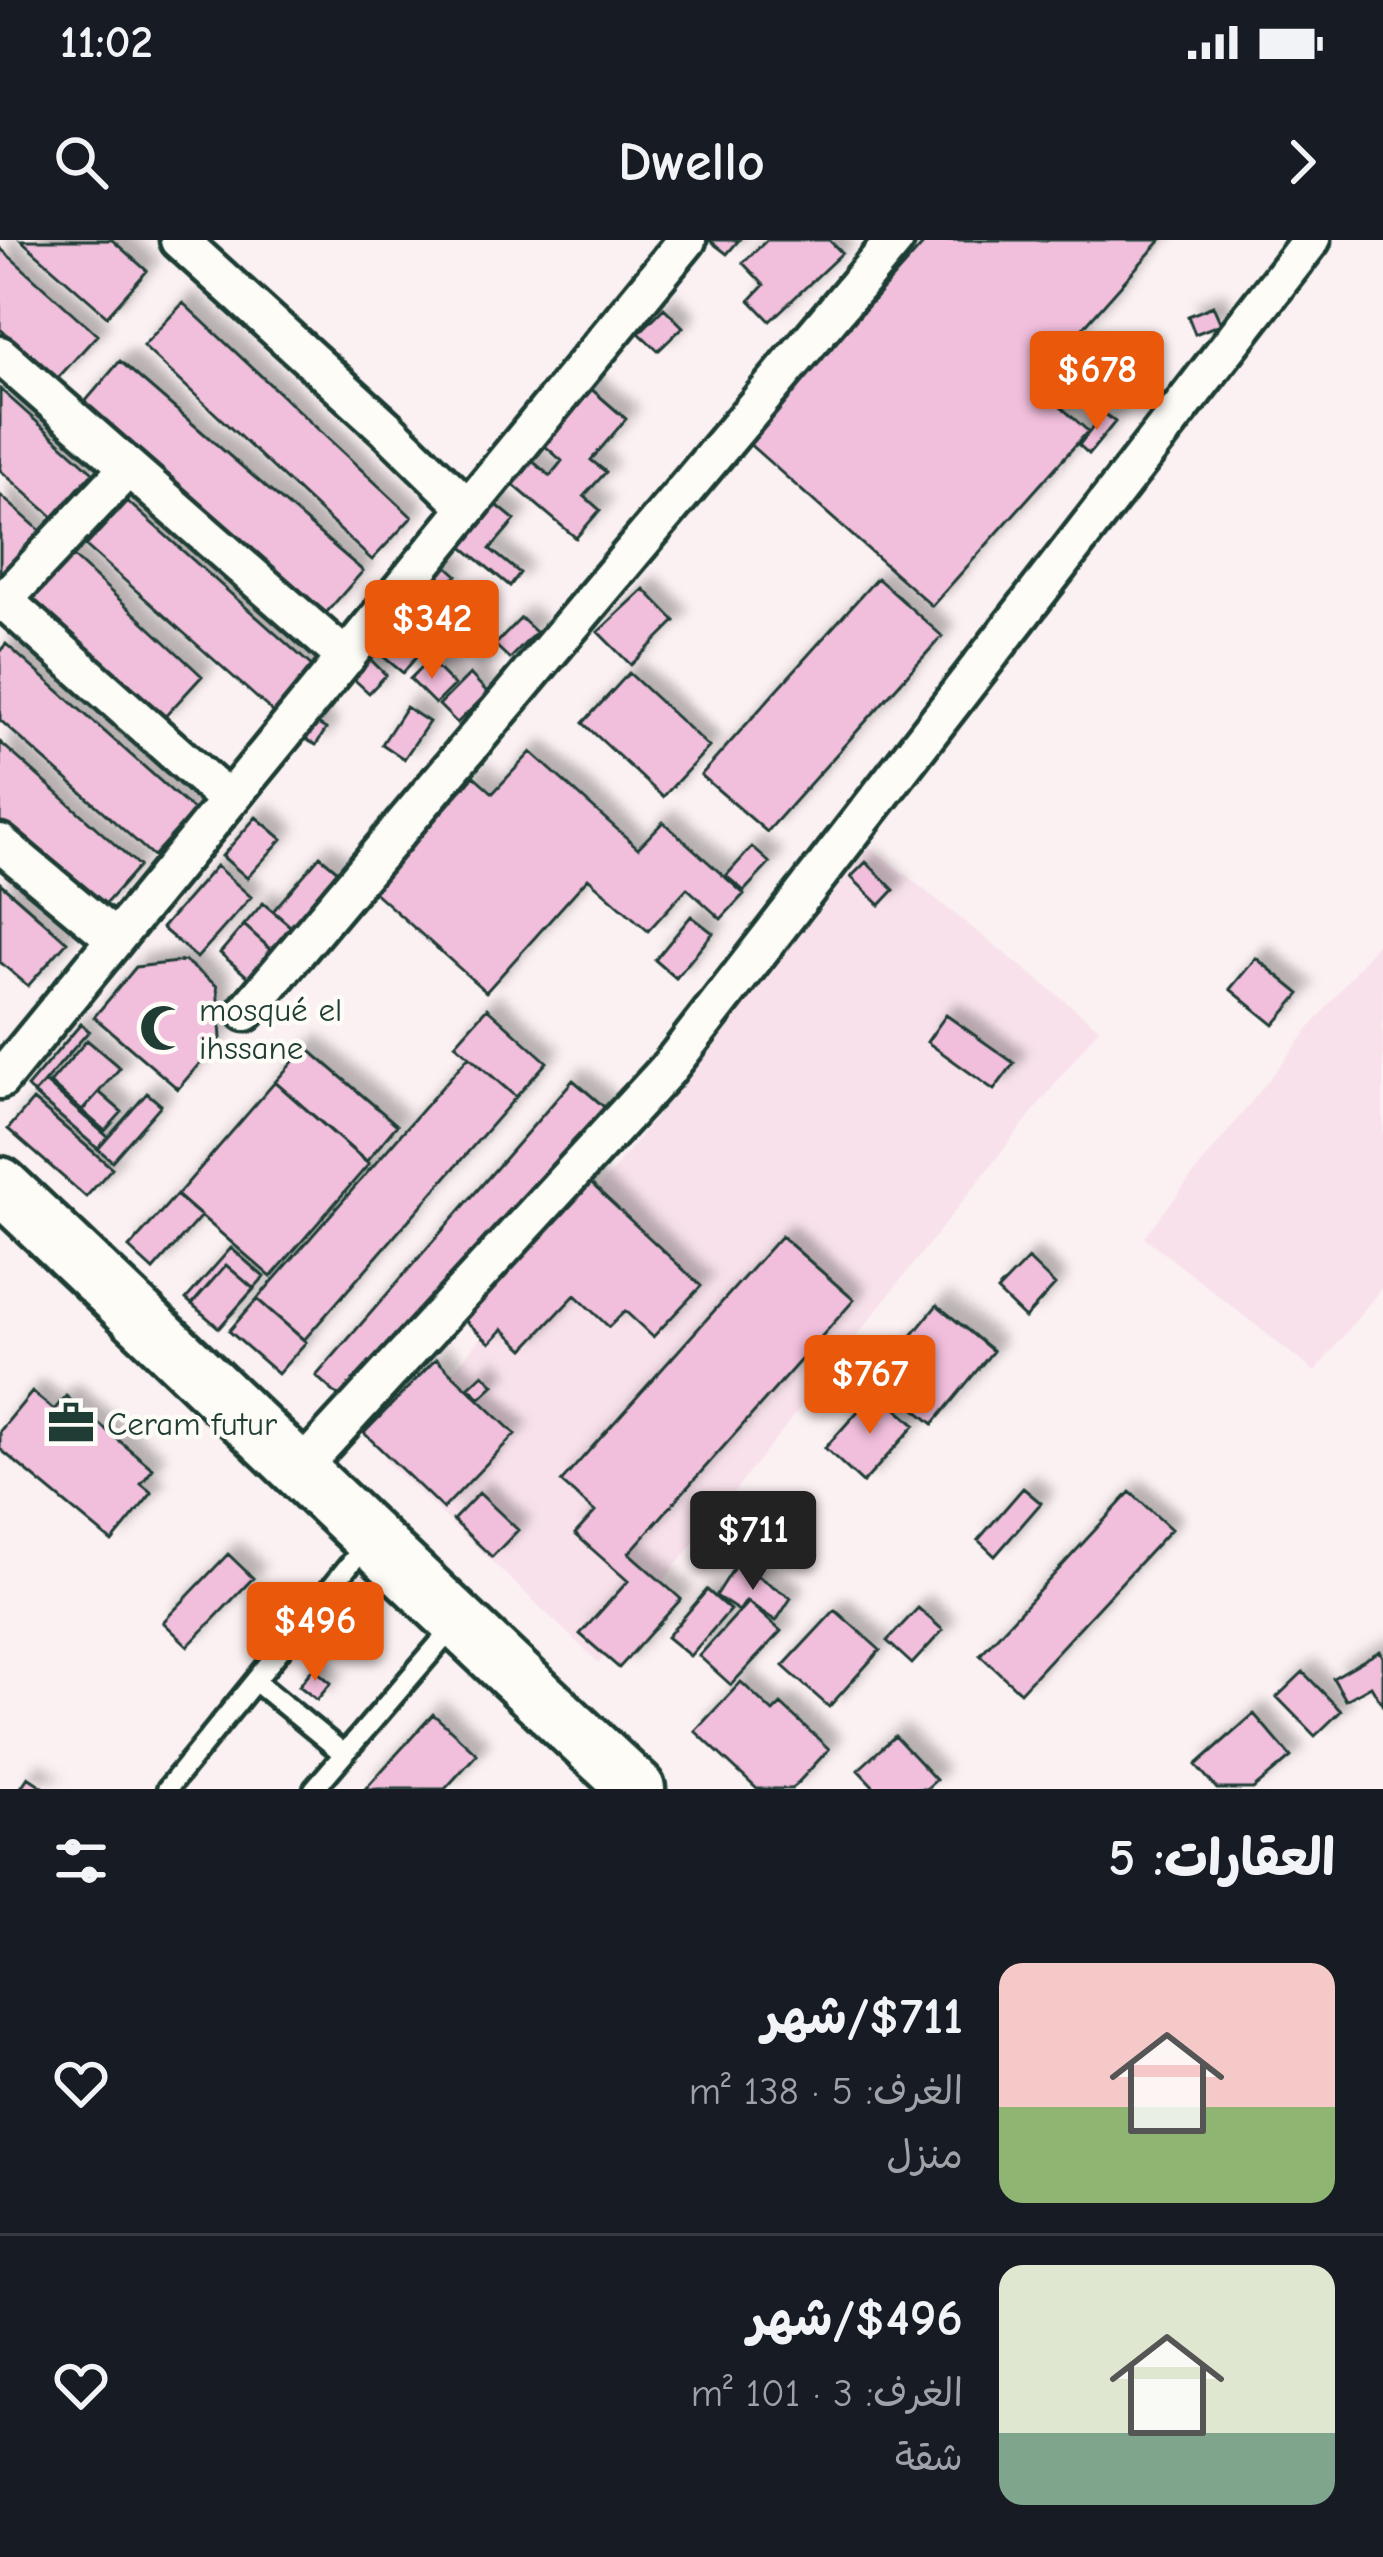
<!DOCTYPE html>
<html lang="ar">
<meta charset="utf-8">
<style>
:root{--surface:#171b24;--page:#242831;--text:#f1f3f6;--muted:#9ea1a6;--line:#363941;--accent:#ea580c}
body{margin:0;font-family:"Comic Neue","Playpen Sans Arabic",sans-serif;background:var(--page);color:var(--text);direction:rtl;height:100vh;display:flex;flex-direction:column;font-size:45px;white-space:nowrap}
*{box-sizing:border-box;margin:0}
p{font-size:39px;color:var(--muted)}
.icon{flex:none;width:66px;height:66px;fill:none;stroke:currentColor;stroke-width:2;stroke-linecap:round;stroke-linejoin:round}
.map{position:relative;height:1549px;overflow:hidden;direction:ltr}
.drawer{display:flex;flex-direction:column;background:var(--surface);flex:1}
.drawer>*{flex:none}
.price{position:absolute;translate:-50% -102px;padding:0 27px;border-radius:12px;background:var(--accent);color:#fff;font-size:39px;line-height:78px;filter:drop-shadow(0 3px 6px #0008)}
.price::after{content:'';position:absolute;left:50%;top:72px;width:36px;height:27px;margin-left:-18px;background:inherit;clip-path:polygon(0 0,100% 0,50% 100%)}
.price.selected{background:#222;color:#fff}
ul{padding:0;list-style:none}
li{display:flex;align-items:center;gap:36px;height:300px;padding:0 48px}
li+li{border-top:3px solid var(--line)}
li span{display:grid;place-items:center;flex:none;width:336px;height:240px;border-radius:24px;color:#555}
li>.icon{margin-inline-start:auto}
span .icon{width:144px;height:144px;fill:#fffc;stroke-width:1}
li b{font-size:51px}
h2{display:flex;justify-content:space-between;align-items:center;height:144px;padding:0 48px;font-size:51px}
.status{display:flex;justify-content:space-between;align-items:center;height:84px;padding:0 60px;background:var(--surface);direction:ltr}
.status svg{height:33px;fill:currentColor}
header{display:flex;justify-content:space-between;align-items:center;height:156px;padding:0 48px;background:var(--surface);font-size:54px;font-weight:800}
.map>svg:first-child{display:block}
</style>
<div class="status"><b>11:02</b><svg viewBox="0 0 49 12"><path d="M0 12V9h3v3zM5 12V6h3v6zM10 12V3h3v9zM15 12V0h3v12zM26 1h20v11H26zM47 4h2v5h-2z"/></svg></div>
<header><svg class="icon" aria-label="forward" viewBox="0 0 24 24"><path d="M9 5l7 7-7 7"/></svg>Dwello<svg class="icon" aria-label="search" viewBox="0 0 24 24"><circle cx="10" cy="10" r="6"/><path d="M15 15l6 6"/></svg></header>
<div class="map">
<svg width="1383" height="1549" viewBox="0 0 1383 1549">
<defs>
<filter id="shadow"><feDropShadow dx="11" dy="-11" stdDeviation="6" flood-color="#0004"/></filter>
</defs>
<rect width="100%" height="100%" fill="#fbf0f2"/>
<filter id="ink" filterUnits="userSpaceOnUse"><feTurbulence type="fractalNoise" baseFrequency=".00833" numOctaves="2"/><feDisplacementMap in="SourceGraphic" scale="24" xChannelSelector="R" yChannelSelector="G"/><feConvolveMatrix kernelMatrix="1 2 1 2 8 2 1 2 1" color-interpolation-filters="sRGB"/></filter>
<g filter="url(#ink)">
<path fill="#f8e1eb" d="M870,607L1099,788L599,1423L384,1219Z
M1383,696V1046L1315,1132L1144,997Z"/>
<path fill="#f1bedc" stroke="#1f3d34" stroke-width="3" filter="url(#shadow)" d="M21,0H112L147,31L107,76Z
M709,0H739L727,14Z
M767,0H829L842,13L770,81L750,60L764,45L743,23Z
M927,0H1161L1034,143L1088,191L932,366L747,202Z
M0,8L97,95L57,139L0,89Z
M183,63L412,277L372,320L143,106Z
M1213,66L1221,84L1195,94L1188,76Z
M664,68L683,87L658,111L639,93Z
M120,121L363,331L326,373L84,163Z
M582,141L626,179L591,220L606,232L584,256L600,270L576,298L503,236L523,213L550,236L562,221L535,197Z
M0,149L93,232L53,277L0,230Z
M1104,173L1115,182L1089,214L1079,205Z
M0,255L44,294L3,339L0,336Z
M488,258L515,280L490,309L520,333L510,346L454,300Z
M127,261L314,428L274,473L86,306Z
M67,311L202,436L160,482L24,357Z
M439,319L457,335L422,374L404,359Z
M877,338L942,396L767,592L701,535Z
M644,349L675,381L631,425L598,392Z
M521,378L536,392L510,419L495,405Z
M398,379L428,403L403,433L374,409Z
M6,404L194,571L153,616L0,480V411Z
M364,413L386,435L369,453L346,432Z
M429,420L454,445L435,464L410,439Z
M629,433L709,507L663,557L583,483Z
M470,434L488,453L457,483L439,465Z
M406,467L429,482L404,519L382,504Z
M306,477L326,489L316,505L296,494Z
M0,502L139,626L99,671L0,583Z
M531,512L638,608L663,582L744,654L721,679L687,648L648,691L588,638L486,752L372,650L474,536L493,553Z
M256,577L282,599L247,638L222,616Z
M752,607L770,623L744,651L726,636Z
M320,616L345,637L297,692L273,671Z
M866,622L894,650L880,665L851,637Z
M216,626L251,657L197,718L162,688Z
M0,643L67,702L28,746L0,722Z
M263,663L297,692L277,715L244,685Z
M691,676L713,693L676,738L655,720Z
M244,685L281,718L257,745L220,713Z
M1256,718L1300,754L1274,785L1230,749Z
M185,721L217,746L221,798L178,849L94,777L136,727Z
M487,768L547,822L516,857L455,804Z
M946,775L1014,823L994,850L927,802Z
M81,784L89,791L34,854L27,847Z
M87,800L120,828L82,871L50,843Z
M306,807L397,885L366,922L275,842Z
M469,816L516,857L304,1100L257,1059Z
M573,840L609,871L351,1167L316,1136Z
M45,842L108,897L98,909L34,854Z
M275,842L369,924L271,1037L177,955Z
M99,852L122,872L105,891L82,871Z
M147,853L161,865L112,921L98,909Z
M33,860L112,928L86,957L8,889Z
M583,936L701,1046L653,1097L625,1071L609,1087L575,1055L524,1109L503,1089L490,1103L456,1072Z
M176,955L201,976L153,1030L129,1008Z
M781,996L854,1060L629,1313L681,1359L619,1428L580,1394L628,1341L575,1294L595,1272L561,1242Z
M231,1008L264,1037L219,1088L186,1059Z
M1028,1019L1055,1045L1025,1078L997,1051Z
M226,1025L254,1049L219,1088L192,1064Z
M257,1059L306,1102L278,1134L229,1091Z
M937,1065L993,1111L933,1184L877,1138Z
M436,1119L515,1194L443,1269L364,1193Z
M483,1134L494,1145L480,1158L469,1147Z
M876,1151L915,1185L863,1243L825,1208Z
M32,1152L54,1170L66,1156L153,1229L141,1244L152,1253L112,1302L0,1209V1191Z
M1023,1248L1041,1263L995,1316L978,1300Z
M1130,1252L1171,1289L1020,1452L980,1415Z
M479,1253L518,1290L492,1317L453,1280Z
M228,1314L253,1338L188,1406L163,1382Z
M737,1323L791,1358L776,1381L746,1361L739,1371L716,1356Z
M707,1350L730,1370L690,1416L667,1397Z
M748,1362L781,1391L731,1445L699,1416Z
M918,1368L943,1390L912,1424L887,1401Z
M835,1370L880,1410L829,1467L783,1426Z
M1380,1411L1383,1417V1466L1371,1446L1346,1460L1333,1438Z
M313,1428L331,1443L317,1460L299,1446Z
M1303,1432L1341,1471L1315,1496L1277,1457Z
M741,1442L773,1472L781,1464L829,1509L792,1549H757L695,1491Z
M433,1474L477,1514L445,1549H365Z
M1254,1474L1291,1517L1253,1549H1217L1196,1525Z
M895,1496L936,1540L926,1549H876L858,1530Z
M28,1537L46,1549H20Z"/>
<g fill="none" stroke-linecap="round" stroke-linejoin="round">
<defs>
<path id="service" d="M255,1441L344,1514
M167,1549L368,1302
M314,1549L454,1386"/>
<path id="minor" d="M179,0L387,189L468,268
M0,115L346,418
M0,357L227,559
M0,364L128,228
M0,603L114,698
M246,772L895,0
M0,840L687,0
M301,1228L667,830L1311,0"/>
<path id="secondary" d="M0,945C213,1146 422,1350 637,1549"/>
</defs>
<use href="#service" stroke="#1f3d34" stroke-width="27"/>
<use href="#minor" stroke="#1f3d34" stroke-width="45"/>
<use href="#secondary" stroke="#1f3d34" stroke-width="63"/>
<use href="#service" stroke="#fdfcf7" stroke-width="18"/>
<use href="#minor" stroke="#fdfcf7" stroke-width="36"/>
<use href="#secondary" stroke="#fdfcf7" stroke-width="54"/>
</g>
</g>
<defs>
<symbol id="mosque-bare" viewBox="-9 -9 18 18"><path d="M3.5-4.9A6 6 0 1 0 3.5 4.9A5 5 0 1 1 3.5-4.9Z" fill="#1f3d34" stroke="#fdfcf7" stroke-width="2.5" paint-order="stroke"/></symbol>
<symbol id="office-bare" viewBox="-9 -9 18 18"><path d="M-6-3h4V-5.5h4V-3h4V5H-6ZM-1-4.5V-3h2v-1.5ZM-6 0V1H6V0Z" fill="#1f3d34" stroke="#fdfcf7" stroke-width="2.5" paint-order="stroke"/></symbol>
</defs>
<g fill-rule="evenodd">
<use href="#mosque-bare" x="130" y="755" width="66" height="66"/>
<use href="#office-bare" x="38" y="1150" width="66" height="66"/>
</g>
<g text-anchor="middle" stroke-width="9" stroke-linejoin="round" paint-order="stroke">
<g font-size="33" fill="#1f3d34" stroke="#fdfcf7" text-anchor="start">
<text x="199" y="781">mosqué el<tspan x="199" dy="38">ihssane</tspan></text>
<text x="107" y="1195">Ceram futur</text>
</g>
</g>
</svg>
<b class="price" style="left:1097px;top:193px">$678</b>
<b class="price" style="left:432px;top:442px">$342</b>
<b class="price" style="left:870px;top:1197px">$767</b>
<b class="price selected" style="left:753px;top:1353px">$711</b>
<b class="price" style="left:315px;top:1444px">$496</b>
</div>
<section class="drawer">
<h2>العقارات: 5<svg class="icon" aria-label="filters" viewBox="0 0 24 24"><path d="M4 7h16M4 17h16"/><circle cx="9" cy="7" r="2"/><circle cx="15" cy="17" r="2"/></svg></h2>
<ul>
<li><span style="background:linear-gradient(#f6c9c9 60%,#8fb573 0)"><svg class="icon" aria-label="home" viewBox="0 0 24 24"><path d="M3 11l9-7 9 7M6 9v11h12V9"/></svg></span><div><b>$711/شهر</b><p>الغرف: 5 · 138 m²</p><p>منزل</p></div><svg class="icon" aria-label="heart" viewBox="0 0 24 24"><path d="M12 20l-8-8c-3-5 5-10 8-4 3-6 11-1 8 4z"/></svg></li>
<li><span style="background:linear-gradient(#dfe7d0 70%,#7fa58c 0)"><svg class="icon" aria-label="home" viewBox="0 0 24 24"><path d="M3 11l9-7 9 7M6 9v11h12V9"/></svg></span><div><b>$496/شهر</b><p>الغرف: 3 · 101 m²</p><p>شقة</p></div><svg class="icon" aria-label="heart" viewBox="0 0 24 24"><path d="M12 20l-8-8c-3-5 5-10 8-4 3-6 11-1 8 4z"/></svg></li>
</ul>
</section>
